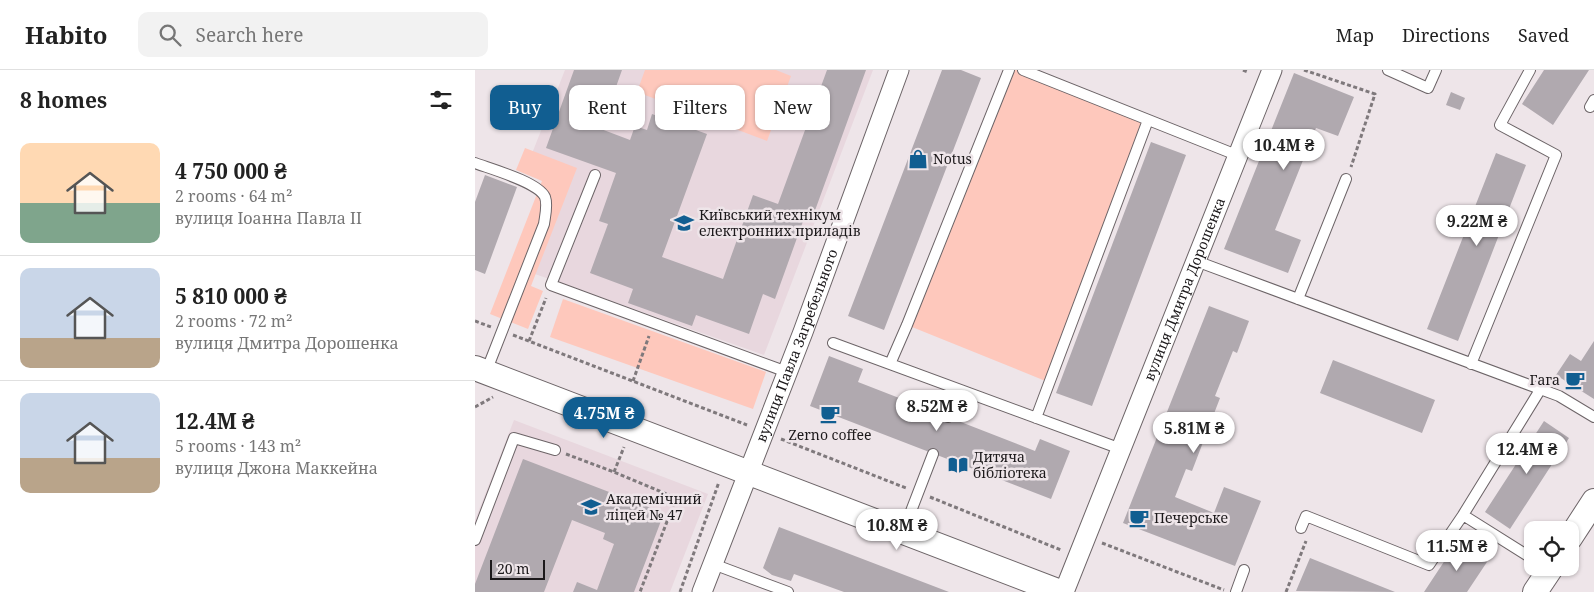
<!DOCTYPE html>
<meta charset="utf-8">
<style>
:root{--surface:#fff;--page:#f2f2f2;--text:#222;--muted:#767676;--line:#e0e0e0;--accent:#115e91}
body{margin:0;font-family:"Noto Serif",serif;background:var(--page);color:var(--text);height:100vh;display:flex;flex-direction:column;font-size:19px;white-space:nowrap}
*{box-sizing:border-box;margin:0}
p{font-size:16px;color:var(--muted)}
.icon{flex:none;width:28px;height:28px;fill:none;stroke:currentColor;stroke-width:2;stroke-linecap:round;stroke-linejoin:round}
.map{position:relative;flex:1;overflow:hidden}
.side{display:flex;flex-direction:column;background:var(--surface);width:475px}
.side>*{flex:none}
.top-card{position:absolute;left:15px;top:15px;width:475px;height:45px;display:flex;gap:10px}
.controls{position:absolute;left:1049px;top:451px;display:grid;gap:10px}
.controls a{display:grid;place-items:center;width:55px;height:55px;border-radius:10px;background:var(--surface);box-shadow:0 1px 4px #0004;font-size:25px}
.scale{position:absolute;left:15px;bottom:12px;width:55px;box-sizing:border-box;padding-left:5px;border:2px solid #1c191b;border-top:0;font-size:14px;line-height:18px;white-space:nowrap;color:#1c191b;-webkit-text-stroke:4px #eee5e9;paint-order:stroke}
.price{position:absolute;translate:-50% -42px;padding:0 11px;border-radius:18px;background:#fff;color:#222;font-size:16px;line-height:32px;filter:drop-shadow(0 1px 2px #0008)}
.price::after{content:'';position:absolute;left:50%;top:30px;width:15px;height:11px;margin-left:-8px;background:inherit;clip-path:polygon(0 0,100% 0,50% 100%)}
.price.selected{background:var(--accent);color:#fff}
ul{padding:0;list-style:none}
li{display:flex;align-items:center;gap:15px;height:125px;padding:0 20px}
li+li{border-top:1px solid var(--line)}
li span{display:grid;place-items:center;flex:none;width:140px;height:100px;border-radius:10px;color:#555}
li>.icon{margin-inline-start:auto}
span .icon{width:60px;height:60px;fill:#fffc;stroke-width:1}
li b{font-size:21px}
h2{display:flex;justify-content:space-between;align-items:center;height:60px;padding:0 20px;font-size:21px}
.chip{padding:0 18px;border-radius:10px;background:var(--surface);box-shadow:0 1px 4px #0004;font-size:18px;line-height:45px}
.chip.selected{background:var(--accent);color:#fff}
header{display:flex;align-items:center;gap:30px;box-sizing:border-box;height:70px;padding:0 25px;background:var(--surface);border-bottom:1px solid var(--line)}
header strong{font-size:24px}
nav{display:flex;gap:28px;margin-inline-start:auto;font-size:18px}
.search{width:350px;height:45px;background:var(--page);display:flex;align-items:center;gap:12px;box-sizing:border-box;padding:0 18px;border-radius:10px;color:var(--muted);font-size:19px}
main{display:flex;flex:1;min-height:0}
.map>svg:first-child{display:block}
</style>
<header>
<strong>Habito</strong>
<div class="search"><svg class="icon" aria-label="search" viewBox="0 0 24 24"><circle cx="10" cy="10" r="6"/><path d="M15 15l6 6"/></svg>Search here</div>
<nav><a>Map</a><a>Directions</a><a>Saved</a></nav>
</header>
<main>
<section class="side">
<h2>8 homes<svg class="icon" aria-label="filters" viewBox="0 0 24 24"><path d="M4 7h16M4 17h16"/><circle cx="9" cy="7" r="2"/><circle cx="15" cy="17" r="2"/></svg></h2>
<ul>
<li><span style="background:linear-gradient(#ffd9b3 60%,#7fa58c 0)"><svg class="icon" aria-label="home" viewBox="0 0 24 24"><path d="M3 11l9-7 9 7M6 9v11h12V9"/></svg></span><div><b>4 750 000 ₴</b><p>2 rooms · 64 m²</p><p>вулиця Іоанна Павла II</p></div></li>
<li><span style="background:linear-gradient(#c9d6e8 70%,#b9a48a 0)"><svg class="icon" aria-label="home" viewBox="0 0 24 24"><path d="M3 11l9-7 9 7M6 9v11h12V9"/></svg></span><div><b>5 810 000 ₴</b><p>2 rooms · 72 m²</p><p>вулиця Дмитра Дорошенка</p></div></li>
<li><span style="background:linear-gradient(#c9d6e8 65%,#b9a48a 0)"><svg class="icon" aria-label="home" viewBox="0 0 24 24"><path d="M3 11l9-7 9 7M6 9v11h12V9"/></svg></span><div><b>12.4M ₴</b><p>5 rooms · 143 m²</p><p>вулиця Джона Маккейна</p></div></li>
</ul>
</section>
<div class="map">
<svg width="1119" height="522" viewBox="0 0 1119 522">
<rect width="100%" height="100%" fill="#eee5e9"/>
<path fill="#e8d7de" d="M90,0H398L289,285L60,204L97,102L56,86Z
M39,350L233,424L195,522H0V450Z"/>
<path fill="#fec8bc" d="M170,0H301L316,6L292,71L162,22Z
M534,0H548L673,50L573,312L432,255Z
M50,78L102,98L56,216L68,221L53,259L15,244L67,111L41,100Z
M88,229L291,302L278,339L75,267Z"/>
<path fill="#b0a9af" d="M99,0H147L126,59L155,70L160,56L172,60L177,44L232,64L187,187L248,209L278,125L303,134L352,0H391L338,146L331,143L300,229L288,224L274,264L221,245L217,256L153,233L158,219L115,203L133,154L124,151L141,103L71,78Z
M467,0H486L506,8L409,260L373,246Z
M1069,0H1114L1078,55L1047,34Z
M819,3L879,27L863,66L841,58L800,160L826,170L813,203L749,179Z
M976,22L990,28L985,40L971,35Z
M676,72L711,85L617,336L581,323Z
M1021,83L1051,95L983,271L952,259Z
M10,105L42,117L10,204L0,200V132Z
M734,236L774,251L762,283L758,281L740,326L745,328L717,401L711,399L700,427L739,443L749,417L786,431L760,496L648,453Z
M1119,271V329L1081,305L1095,284L1106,291Z
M354,286L388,299L383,312L560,381L565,369L595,381L576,429L335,336Z
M858,290L960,330L947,363L845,323Z
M1069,351L1094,368L1035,459L1010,442Z
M48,389L189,443L159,522H98L102,512L122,520L139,474L128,469L130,463L97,450L69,522H0V514Z
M304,457L474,522H369L319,504L316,511L297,505L288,498Z
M982,472L1012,492L992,522H949Z
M835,488L920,522L821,521Z"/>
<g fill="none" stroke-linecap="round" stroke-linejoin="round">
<defs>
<path id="service" d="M548,0L764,86
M913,0L953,18L961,0
M1115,37L1119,30
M0,93C16,99 63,112 70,127C73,135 70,146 69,154L11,302
M120,105L76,215L312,302
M721,191L1084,326L1119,347
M823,229L871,109
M358,273L646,379
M415,294L432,255L534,0
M996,294L1081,85L1025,55L1055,0
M473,347L484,320
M561,348L673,50
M988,445L1065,320
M826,458L831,446L954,495L988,445L1058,489
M428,462L458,384
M0,470L39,368L80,380
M238,494L313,522
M761,522L769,500"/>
<g id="minor">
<path id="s1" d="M227,522L328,262L424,0"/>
<path id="s2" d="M589,522L797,0"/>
</g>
<path id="tertiary" d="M0,298L585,522
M1095,468L1119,431
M1060,522L1076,498"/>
</defs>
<use href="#service" stroke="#6c6467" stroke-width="12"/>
<use href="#minor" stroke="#6c6467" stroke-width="21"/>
<use href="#tertiary" stroke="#6c6467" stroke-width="26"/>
<path stroke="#7f797c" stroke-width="3" stroke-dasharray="4 2.5" stroke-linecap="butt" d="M768,0L773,2
M829,0L900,24L876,97
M0,251L16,257
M38,265L272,355
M54,271L71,228
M158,311L174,266
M0,337L18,327
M306,369L431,418
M91,384L139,402L201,428L165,522
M139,402L149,377
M455,427L586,480
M627,473L749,520
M205,522L244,412
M811,522L831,471"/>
<use href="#service" stroke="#fff" stroke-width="10"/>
<use href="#minor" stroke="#fff" stroke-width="19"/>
<use href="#tertiary" stroke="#fff" stroke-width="24"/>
</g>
<defs>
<symbol id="shop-bare" viewBox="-9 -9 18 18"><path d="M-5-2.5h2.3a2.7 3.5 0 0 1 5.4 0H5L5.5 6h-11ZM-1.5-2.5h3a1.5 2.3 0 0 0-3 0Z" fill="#115e91" stroke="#eee5e9" stroke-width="2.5" paint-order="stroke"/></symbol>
<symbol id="university-bare" viewBox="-9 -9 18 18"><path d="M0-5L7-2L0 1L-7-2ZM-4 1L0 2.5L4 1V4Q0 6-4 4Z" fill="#115e91" stroke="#eee5e9" stroke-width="2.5" paint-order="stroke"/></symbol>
<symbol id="cafe-bare" viewBox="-9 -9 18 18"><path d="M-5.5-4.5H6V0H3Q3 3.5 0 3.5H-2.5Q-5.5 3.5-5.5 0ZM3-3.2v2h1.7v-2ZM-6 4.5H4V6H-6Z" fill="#115e91" stroke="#eee5e9" stroke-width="2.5" paint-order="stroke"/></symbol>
<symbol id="library-bare" viewBox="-9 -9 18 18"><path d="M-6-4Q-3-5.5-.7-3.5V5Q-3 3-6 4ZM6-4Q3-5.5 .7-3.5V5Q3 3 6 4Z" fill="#115e91" stroke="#eee5e9" stroke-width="2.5" paint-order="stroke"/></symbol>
<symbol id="school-bare" viewBox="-9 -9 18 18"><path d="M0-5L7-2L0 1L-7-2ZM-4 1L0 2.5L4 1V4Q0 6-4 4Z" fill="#115e91" stroke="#eee5e9" stroke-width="2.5" paint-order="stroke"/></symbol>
</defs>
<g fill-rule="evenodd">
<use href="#shop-bare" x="429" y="75" width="28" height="28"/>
<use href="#university-bare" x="195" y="139" width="28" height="28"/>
<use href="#cafe-bare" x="1086" y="296" width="28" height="28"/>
<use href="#cafe-bare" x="341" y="330" width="28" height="28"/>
<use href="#library-bare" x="469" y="381" width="28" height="28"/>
<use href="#school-bare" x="102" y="423" width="28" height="28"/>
<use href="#cafe-bare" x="650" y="434" width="28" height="28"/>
</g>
<g text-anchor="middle" stroke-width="5" stroke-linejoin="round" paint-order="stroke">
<g font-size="14" fill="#1c191b" stroke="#eee5e9" text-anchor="start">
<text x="458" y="94">Notus</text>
<text x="224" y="150">Київський технікум<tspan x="224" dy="16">електронних приладів</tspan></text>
<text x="1085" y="315" text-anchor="end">Гага</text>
<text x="355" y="370" text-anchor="middle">Zerno coffee</text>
<text x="498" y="392">Дитяча<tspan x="498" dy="16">бібліотека</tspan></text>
<text x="131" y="434">Академічний<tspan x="131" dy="16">ліцей № 47</tspan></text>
<text x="679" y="453">Печерське</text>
</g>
<g font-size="14" fill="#1c191b" stroke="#eee5e9">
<text dy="5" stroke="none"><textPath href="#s2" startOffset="326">вулиця Дмитра Дорошенка</textPath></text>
<text dy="5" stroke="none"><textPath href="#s1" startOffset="264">вулиця Павла Загребельного</textPath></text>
</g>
</g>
</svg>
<div class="controls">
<a><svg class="icon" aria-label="locate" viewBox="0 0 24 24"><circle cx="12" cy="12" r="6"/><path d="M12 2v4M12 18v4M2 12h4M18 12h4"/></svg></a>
</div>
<div class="scale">20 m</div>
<b class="price" style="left:809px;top:101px">10.4M ₴</b>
<b class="price" style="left:1002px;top:177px">9.22M ₴</b>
<b class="price" style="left:462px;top:362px">8.52M ₴</b>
<b class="price selected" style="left:129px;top:369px">4.75M ₴</b>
<b class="price" style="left:719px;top:384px">5.81M ₴</b>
<b class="price" style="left:1052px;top:405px">12.4M ₴</b>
<b class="price" style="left:422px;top:481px">10.8M ₴</b>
<b class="price" style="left:982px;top:502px">11.5M ₴</b>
<div class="top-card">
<a class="chip selected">Buy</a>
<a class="chip">Rent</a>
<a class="chip">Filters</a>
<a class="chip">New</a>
</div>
</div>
</main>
